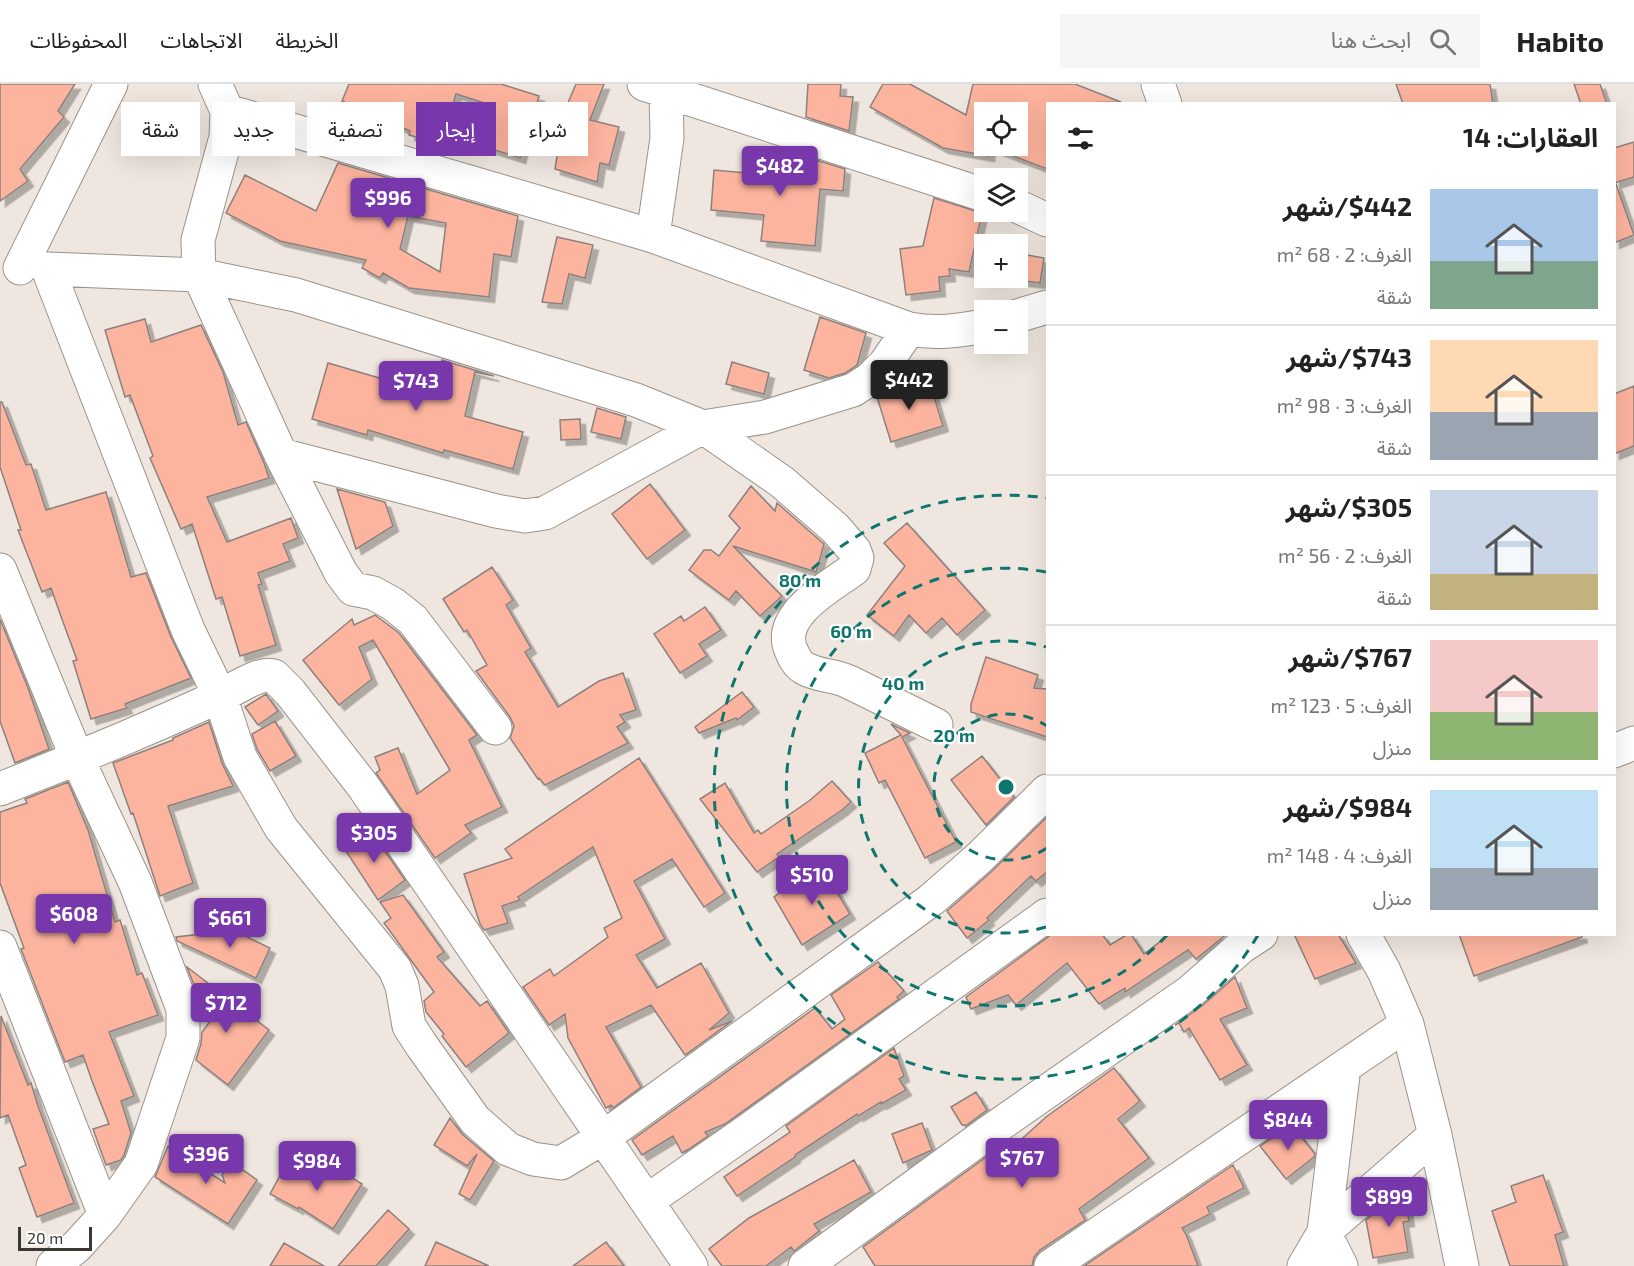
<!DOCTYPE html>
<html lang="ar">
<meta charset="utf-8">
<style>
:root{--surface:#fff;--page:#f6f6f6;--text:#222;--muted:#767676;--line:#e0e0e0;--accent:#7838ac}
body{margin:0;font-family:"Exo 2","Noto Sans Arabic",sans-serif;background:var(--page);color:var(--text);direction:rtl;height:100vh;display:flex;flex-direction:column;font-size:22px;white-space:nowrap}
*{box-sizing:border-box;margin:0}
p{font-size:20px;color:var(--muted)}
.icon{flex:none;width:33px;height:33px;fill:none;stroke:currentColor;stroke-width:2;stroke-linecap:round;stroke-linejoin:round}
.map{position:relative;flex:1;overflow:hidden;direction:ltr}
.panel{position:absolute;left:1046px;top:18px;width:570px;height:834px;display:flex;flex-direction:column;background:var(--surface);border-radius:0px;box-shadow:0 6px 24px #0002;direction:rtl}
.panel>*{flex:none}
.guide{position:absolute;left:18px;top:18px;width:570px;height:54px;direction:rtl;display:flex;gap:12px}
.buttons{position:absolute;left:974px;top:18px;display:grid;gap:12px}
.buttons a{display:grid;place-items:center;width:54px;height:54px;border-radius:0px;background:var(--surface);box-shadow:0 6px 24px #0002;font-size:30px}
.scale{position:absolute;left:18px;bottom:15px;width:74px;box-sizing:border-box;padding-left:6px;border:3px solid #3b3834;border-top:0;font-size:16px;line-height:21px;white-space:nowrap;color:#3b3834;-webkit-text-stroke:4px #fff;paint-order:stroke}
.price{position:absolute;translate:-50% -51px;padding:0 14px;border-radius:6px;background:var(--accent);color:#fff;font-size:20px;line-height:39px;filter:drop-shadow(0 2px 3px #0008)}
.price::after{content:'';position:absolute;left:50%;top:36px;width:18px;height:14px;margin-left:-9px;background:inherit;clip-path:polygon(0 0,100% 0,50% 100%)}
.price.current{background:#222;color:#fff}
ul{padding:0;list-style:none}
li{display:flex;align-items:center;gap:18px;height:150px;padding:0 18px}
li+li{border-top:2px solid var(--line)}
li span{display:grid;place-items:center;flex:none;width:168px;height:120px;border-radius:0px;color:#555}
li>.icon{margin-inline-start:auto}
span .icon{width:72px;height:72px;fill:#fffc;stroke-width:1}
li b{font-size:26px}
h2{display:flex;justify-content:space-between;align-items:center;height:72px;padding:0 18px;font-size:26px}
.pill{padding:0 21px;border-radius:0px;background:var(--surface);box-shadow:0 6px 24px #0002;font-size:21px;line-height:54px}
.pill.current{background:var(--accent);color:#fff}
header{display:flex;align-items:center;gap:36px;box-sizing:border-box;height:84px;padding:0 30px;background:var(--surface);border-bottom:2px solid var(--line)}
header strong{font-size:28px}
nav{display:flex;gap:33px;margin-inline-start:auto;font-size:21px}
.search{width:420px;height:54px;background:var(--page);display:flex;align-items:center;gap:15px;box-sizing:border-box;padding:0 21px;border-radius:0px;color:var(--muted);font-size:22px}
.map>svg:first-child{display:block}
</style>
<header>
<strong>Habito</strong>
<div class="search"><svg class="icon" aria-label="search" viewBox="0 0 24 24"><circle cx="10" cy="10" r="6"/><path d="M15 15l6 6"/></svg>ابحث هنا</div>
<nav><a>الخريطة</a><a>الاتجاهات</a><a>المحفوظات</a></nav>
</header>
<div class="map">
<svg width="1634" height="1182" viewBox="0 0 1634 1182">
<defs>
<filter id="shadow"><feDropShadow dx="5.5" dy="5.5" stdDeviation="0" flood-color="#0004"/></filter>
</defs>
<rect width="100%" height="100%" fill="#efe7df"/>
<path fill="#fdb49e" stroke="#8c817e" stroke-width="1.5" fill-rule="evenodd" filter="url(#shadow)" d="M0,0H75L58,27L64,33L20,85L28,97L0,117Z
M349,0H501L539,12L520,74L482,62L494,22L456,10L447,43L441,42L436,59L409,51L410,47L342,17Z
M576,0H604L590,36L619,43L609,81L600,79L597,98L555,85L565,21H567Z
M808,0H841L840,12L853,13L849,47L806,33Z
M883,0H910L966,31L973,0H1075L1121,18L1047,20V85L990,63L989,72L943,64L870,23ZM984,28H1017V62H984Z
M1396,0H1490L1493,20H1403Z
M1574,0H1600L1607,20H1581Z
M1634,58V93L1614,99V64Z
M784,66L845,85L843,107L820,105L815,162L761,157L764,131L711,126L714,86L782,92Z
M338,79L518,132L511,173L494,170L489,213L409,204L383,189L380,194L362,184L366,176L280,157L226,129L245,91L316,127ZM408,132L446,139L440,188L400,165Z
M1616,100L1634,151L1614,159V101Z
M934,114L982,129L969,188L949,185L950,192L939,193L940,207L906,211L900,165L923,162Z
M557,153L593,161L585,194L569,190L562,220L542,218Z
M1017,169L1044,174L1040,199L1017,196Z
M820,233L866,249L857,281L845,289L829,294L804,286Z
M145,235L151,258L201,241L223,288L238,341L246,338L264,379L269,394L207,413L227,458L291,434L298,454L283,460L290,477L258,489L262,500L258,501L276,561L240,572L222,513L216,515L192,440L181,445L150,374L153,372L130,311L125,313L105,246Z
M442,276L494,292L475,288L465,332L523,348L513,385L444,366L443,369L368,346L367,351L312,335L328,279L417,305L423,280L440,284Z
M732,278L769,289L764,310L726,300Z
M912,293L918,311L932,306L943,342L891,358L877,313L896,307L894,299Z
M1634,302V362L1614,370V310Z
M0,318H2L26,381L31,380L46,426L106,408L131,493L146,489L171,553L191,594L125,620L127,624L91,635L73,577L77,576L63,538L51,504L42,508L18,446H21L0,383Z
M597,324L626,333L621,355L591,348Z
M580,335L581,355L561,356L560,336Z
M650,400L685,446L647,475L612,430Z
M751,402L775,427L777,419L824,460L816,488L733,462L782,512L760,532L736,507L729,516L689,486L704,466H711L719,472L740,444L729,432Z
M337,405L385,418L393,442L356,465Z
M907,439L985,526L957,551L942,534L926,549L909,531L894,552L867,531L905,482L884,459Z
M492,483L513,516L506,521L531,564L525,568L558,623L599,597L623,589L636,626L620,631L625,638L617,643L628,659L545,701L539,694L538,695L510,654L514,642L510,633L476,587L487,581L467,546L464,548L443,515Z
M705,523L721,546L699,560L707,572L680,589L654,550L681,532L684,537Z
M375,531L399,549L477,651L469,656L502,723L465,741L471,749L435,774L376,689L380,686L375,673L398,664L417,710L450,686L373,556L359,563L372,595L339,621L303,576L352,535L354,541Z
M0,535L28,604L49,665L15,679L0,637Z
M986,573L1038,591L1034,604L1047,605V653L971,628V620Z
M742,608L754,623L737,636L736,634L699,649L695,643Z
M266,610L278,627L258,641L245,623Z
M275,637L296,672L270,687L257,665L252,650Z
M209,638L222,679L233,702L168,722L193,799L160,812L133,729L131,730L113,679L173,656V654Z
M891,640L910,649L902,653L956,758L925,774L885,696L879,699L865,669L901,651Z
M982,672L1014,713L986,741L951,696Z
M639,674L725,809L704,823L672,775L634,797L665,855L636,871L657,904L701,879L729,929L709,946L732,937L685,971L651,921L606,943L641,1003L613,1024L611,1021L606,1024L568,954L565,930L549,941L523,903L550,885L554,892L608,853L604,844L622,834L593,763L518,813L520,816L502,822L508,839L484,846L480,840L464,790L512,774L505,765Z
M832,697L851,718L842,726L777,770L779,773L757,788L700,715L725,699L754,749L758,746L761,750L809,717Z
M68,698L88,746L115,838L120,836L137,891L142,889L158,931L109,948L134,1012L121,1017L131,1049L124,1071L121,1076L106,1081L93,1045L109,1040L92,997L83,971L65,978L21,865L24,864L0,799V728L27,719L25,715Z
M1047,733V788L1036,797L1031,792L987,834L989,836L967,854L947,827L991,788Z
M369,744L405,796L378,816L342,761Z
M824,786L850,830L802,861L774,813L797,795L800,800Z
M403,811L444,868L437,873L480,922L487,917L509,949L466,983L442,952L444,950L426,928L424,917L434,908L384,839L391,834L380,818Z
M222,841L270,864L256,894L177,857L176,853L219,848Z
M1052,850H1102L1110,861L1128,850H1131L1144,870L1170,850H1227L1196,875L1188,866L1125,908V904L1099,920L1067,879L1016,921L1008,911L971,925L966,913Z
M1294,850H1338L1356,879L1315,895Z
M1459,850H1581L1582,853L1474,892Z
M878,878L904,907L897,913L899,915L725,1040L705,1048L708,1052L689,1065L682,1069L673,1052L642,1071L632,1056L815,924L832,945L845,935L831,911Z
M187,883L269,946L228,1001L196,976L201,960L202,948L226,916L201,919Z
M1235,893L1247,924L1220,935L1247,981L1220,996L1189,944L1184,948L1179,939L1175,941L1203,921Z
M1,932L28,1001L31,999L38,1022L74,1119L37,1133L19,1084L26,1081L8,1031L0,1034Z
M894,964L904,992L899,995L906,1006L881,1020V1018L858,1032L857,1030L795,1071V1073L737,1112L724,1093L790,1048L786,1042Z
M1114,984L1140,1017L1118,1035L1149,1074L1079,1125L1085,1136L1040,1166L1034,1173L1032,1182H875L863,1163L989,1071L994,1080L1046,1033Z
M976,1008L987,1026L967,1041H962L951,1023Z
M450,1034L462,1050L494,1077L470,1116L459,1110L477,1070L467,1082L434,1061Z
M922,1039L932,1066L903,1079L892,1050Z
M1292,1041L1315,1070L1314,1073L1286,1095L1260,1062Z
M168,1062L225,1099L222,1091L232,1078L257,1096L228,1140L155,1093Z
M289,1075L322,1093L330,1080L362,1100L333,1145L299,1123L298,1125L270,1110Z
M854,1076L871,1108L814,1140L819,1147L794,1167L791,1163L766,1182H722L709,1165L749,1134Z
M1233,1081L1244,1104L1207,1123L1210,1130L1182,1144L1186,1150L1198,1182H1084Z
M1543,1091L1563,1148L1555,1151L1564,1182H1510L1492,1127L1516,1118L1511,1102Z
M1403,1104L1409,1137L1403,1138L1408,1168L1373,1174L1366,1136Z
M388,1126L409,1145L376,1182H338Z
M436,1158L489,1182H425Z
M606,1158L624,1182H573Z
M284,1159L324,1182H270Z"/>
<g fill="none" stroke-linecap="round" stroke-linejoin="round">
<defs>
<path id="minor" d="M215,0L227,27L226,53L198,156L199,191L48,185L188,546L220,612L240,673L281,744L395,885L402,902L409,942L422,962L475,1036L508,1065L533,1075L561,1079L604,1053L931,816L979,774L1047,707
M644,0L984,111
M1158,0L1165,20
M227,27L653,152L909,245C935,250 958,247 984,242
M1017,122L1047,136
M653,152L667,54L666,7
M20,184L111,0
M1017,232L1047,223
M281,371L496,427L525,432L545,429L703,343L765,333L853,306L870,295L885,280L909,245
M0,486L77,674L135,798L183,925V954L141,1080L105,1131L77,1162L53,1182
M495,644L413,536L393,520L373,509L353,505L341,489L281,371L199,191L296,211L636,316L703,343L782,398L835,444L854,466L857,474L854,485C831,502 776,531 791,566C794,573 797,580 804,584C817,592 835,591 849,598C878,612 907,627 936,641
M1614,667L1634,659
M0,705C74,676 148,645 220,612C234,606 260,587 274,592L290,608L363,702L691,1182
M1363,850L1384,887L1407,940L1435,1051L1462,1182
M0,863L105,1131
M647,1117L750,1045L1047,831
M805,1182L989,1048L1191,907L1241,863L1261,850
M1051,1182L1407,940
M1304,1182L1324,1148L1435,1051
M1341,1182L1324,1148L1344,983"/>
</defs>
<use href="#minor" stroke="#9a938b" stroke-width="35"/>
<use href="#minor" stroke="#fff" stroke-width="33"/>
</g>
<g fill="none" stroke="#0f766e" stroke-width="3" stroke-dasharray="10 8">
<path d="M1047 764A73 73 0 1 1 1047 642"/>
<path d="M1046 843A146 146 0 1 1 1046 563"/>
<path d="M1167 851A219 219 0 1 1 1046 488"/>
<path d="M1258 851A292 292 0 1 1 1047 414"/>
</g>
<circle cx="1006" cy="703" r="9" fill="#0f766e" stroke="#fff" stroke-width="3"/>
<g font-size="18" text-anchor="middle" font-weight="bold" fill="#0f766e" stroke="#fff" stroke-width="4.5" stroke-linejoin="round" paint-order="stroke">
<text x="800" y="503">80 m</text>
<text x="851" y="554">60 m</text>
<text x="903" y="606">40 m</text>
<text x="954" y="658">20 m</text>
</g>
</svg>
<div class="buttons">
<a><svg class="icon" aria-label="locate" viewBox="0 0 24 24"><circle cx="12" cy="12" r="6"/><path d="M12 2v4M12 18v4M2 12h4M18 12h4"/></svg></a>
<a><svg class="icon" aria-label="layers" viewBox="0 0 24 24"><path d="M12 4l9 5-9 5-9-5zM3 14l9 5 9-5"/></svg></a>
<a>+</a>
<a>−</a>
</div>
<div class="scale">20 m</div>
<b class="price" style="left:780px;top:113px">$482</b>
<b class="price" style="left:388px;top:145px">$996</b>
<b class="price current" style="left:909px;top:327px">$442</b>
<b class="price" style="left:416px;top:328px">$743</b>
<b class="price" style="left:374px;top:780px">$305</b>
<b class="price" style="left:812px;top:822px">$510</b>
<b class="price" style="left:74px;top:861px">$608</b>
<b class="price" style="left:230px;top:865px">$661</b>
<b class="price" style="left:226px;top:950px">$712</b>
<b class="price" style="left:1288px;top:1067px">$844</b>
<b class="price" style="left:206px;top:1101px">$396</b>
<b class="price" style="left:1022px;top:1105px">$767</b>
<b class="price" style="left:317px;top:1108px">$984</b>
<b class="price" style="left:1389px;top:1144px">$899</b>
<div class="guide">
<a class="pill">شراء</a>
<a class="pill current">إيجار</a>
<a class="pill">تصفية</a>
<a class="pill">جديد</a>
<a class="pill">شقة</a>
</div>
<section class="panel">
<h2>العقارات: 14<svg class="icon" aria-label="filters" viewBox="0 0 24 24"><path d="M4 7h16M4 17h16"/><circle cx="9" cy="7" r="2"/><circle cx="15" cy="17" r="2"/></svg></h2>
<ul>
<li><span style="background:linear-gradient(#a9c7e8 60%,#7fa58c 0)"><svg class="icon" aria-label="home" viewBox="0 0 24 24"><path d="M3 11l9-7 9 7M6 9v11h12V9"/></svg></span><div><b>$442/شهر</b><p>الغرف: 2 · 68 m²</p><p>شقة</p></div></li>
<li><span style="background:linear-gradient(#ffd9b3 60%,#9aa5b1 0)"><svg class="icon" aria-label="home" viewBox="0 0 24 24"><path d="M3 11l9-7 9 7M6 9v11h12V9"/></svg></span><div><b>$743/شهر</b><p>الغرف: 3 · 98 m²</p><p>شقة</p></div></li>
<li><span style="background:linear-gradient(#c9d6e8 70%,#c2b280 0)"><svg class="icon" aria-label="home" viewBox="0 0 24 24"><path d="M3 11l9-7 9 7M6 9v11h12V9"/></svg></span><div><b>$305/شهر</b><p>الغرف: 2 · 56 m²</p><p>شقة</p></div></li>
<li><span style="background:linear-gradient(#f6c9c9 60%,#8fb573 0)"><svg class="icon" aria-label="home" viewBox="0 0 24 24"><path d="M3 11l9-7 9 7M6 9v11h12V9"/></svg></span><div><b>$767/شهر</b><p>الغرف: 5 · 123 m²</p><p>منزل</p></div></li>
<li><span style="background:linear-gradient(#bfe0f5 65%,#9aa5b1 0)"><svg class="icon" aria-label="home" viewBox="0 0 24 24"><path d="M3 11l9-7 9 7M6 9v11h12V9"/></svg></span><div><b>$984/شهر</b><p>الغرف: 4 · 148 m²</p><p>منزل</p></div></li>
</ul>
</section>
</div>
